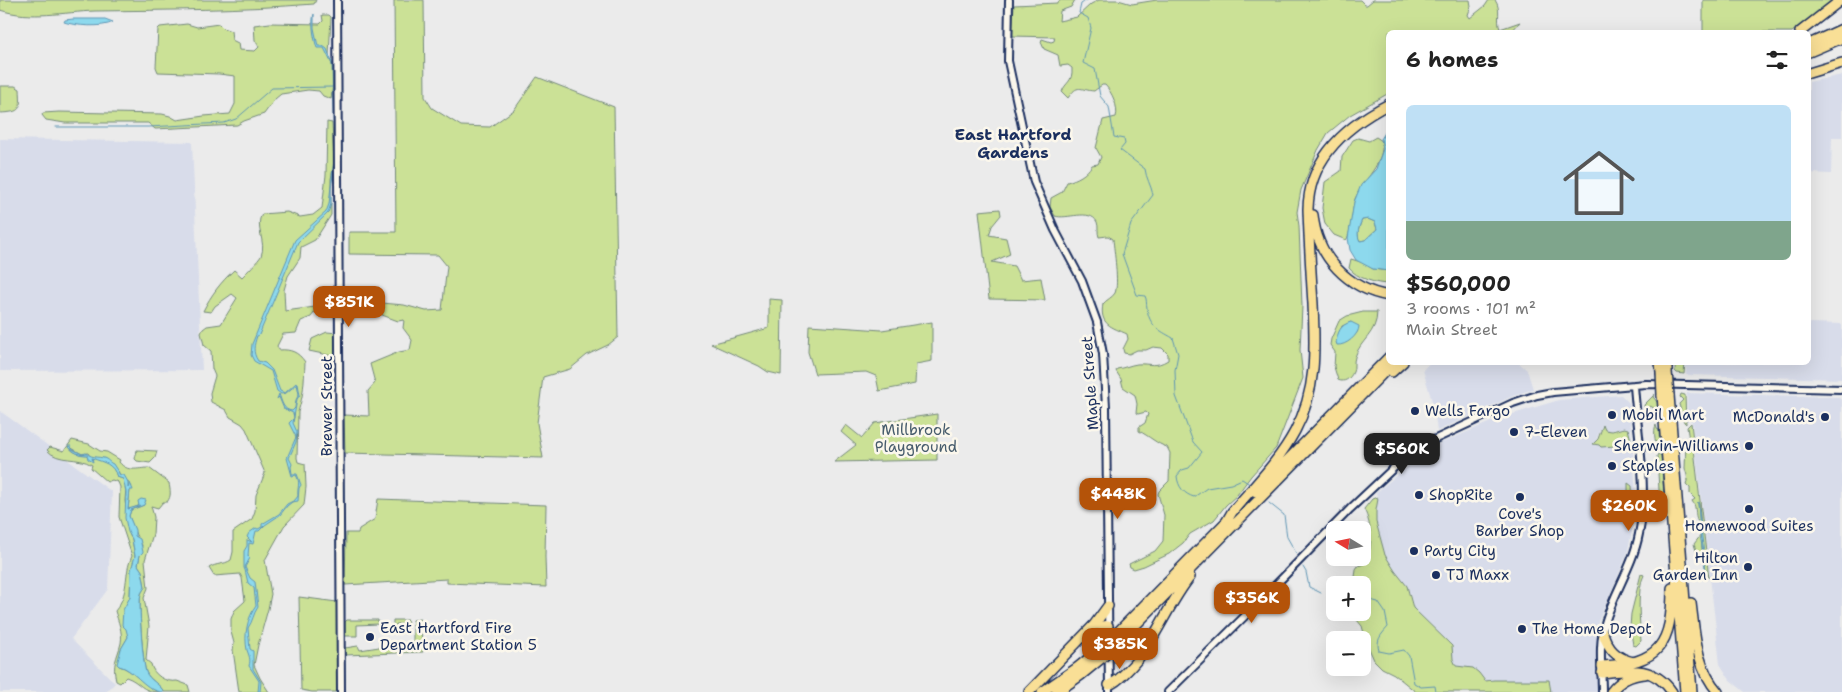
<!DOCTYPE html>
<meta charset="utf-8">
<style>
:root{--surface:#fff;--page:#f2f2f2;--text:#222;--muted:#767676;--line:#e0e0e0;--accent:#b45309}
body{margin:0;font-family:"Shantell Sans",sans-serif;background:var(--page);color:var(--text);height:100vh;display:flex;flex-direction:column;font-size:19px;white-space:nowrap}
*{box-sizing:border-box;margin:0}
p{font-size:16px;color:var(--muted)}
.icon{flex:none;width:28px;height:28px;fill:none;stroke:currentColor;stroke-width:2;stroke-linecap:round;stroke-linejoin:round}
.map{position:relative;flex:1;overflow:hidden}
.drawer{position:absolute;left:1386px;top:30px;width:425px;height:335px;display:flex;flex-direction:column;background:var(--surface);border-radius:8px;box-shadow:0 5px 20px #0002}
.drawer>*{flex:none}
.needle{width:32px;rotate:280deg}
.buttons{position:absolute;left:1326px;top:521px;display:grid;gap:10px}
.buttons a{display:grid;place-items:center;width:45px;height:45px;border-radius:8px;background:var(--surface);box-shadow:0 5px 20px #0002;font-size:25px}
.price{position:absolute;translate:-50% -42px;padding:0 11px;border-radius:10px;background:var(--accent);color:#fff;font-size:16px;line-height:32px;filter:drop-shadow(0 1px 2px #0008)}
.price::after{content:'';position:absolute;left:50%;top:30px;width:15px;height:11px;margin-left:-8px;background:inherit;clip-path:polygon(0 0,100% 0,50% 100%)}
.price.on{background:#222;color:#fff}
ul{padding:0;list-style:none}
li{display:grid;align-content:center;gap:10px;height:265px;padding:0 20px}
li+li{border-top:1px solid var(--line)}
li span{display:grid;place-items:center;height:155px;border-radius:8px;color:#555}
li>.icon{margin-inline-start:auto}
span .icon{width:90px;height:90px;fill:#fffc;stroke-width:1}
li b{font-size:21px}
h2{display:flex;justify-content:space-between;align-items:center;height:60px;padding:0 20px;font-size:21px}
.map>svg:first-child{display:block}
</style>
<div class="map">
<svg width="1842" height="692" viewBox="0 0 1842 692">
<rect width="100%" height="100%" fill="#ebebeb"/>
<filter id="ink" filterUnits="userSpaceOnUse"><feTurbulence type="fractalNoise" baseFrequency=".02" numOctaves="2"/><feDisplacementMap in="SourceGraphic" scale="10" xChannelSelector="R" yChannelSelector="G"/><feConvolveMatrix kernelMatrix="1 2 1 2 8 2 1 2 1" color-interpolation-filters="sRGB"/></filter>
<g filter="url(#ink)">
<path fill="#d8dcea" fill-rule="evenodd" d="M1842,75V137H1832L1831,174L1809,173V82Z
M0,139L192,142L202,370L0,371Z
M1809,323L1842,324V379L1686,375V363L1809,362Z
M1430,362L1519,363L1527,370L1533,389L1513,396L1437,431L1434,408L1423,370Z
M1687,393L1837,397L1842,400V692H1745L1730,680L1720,664L1692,421H1687Z
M1621,395L1629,403L1636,495L1635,516L1627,555L1598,622L1597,629V692H1551L1550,682L1494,680L1485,681L1479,673L1456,666L1453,659L1449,642L1442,637L1413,608L1410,594L1402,579L1395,571L1385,555L1376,522V510L1378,497L1376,493L1427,449L1500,418L1559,400ZM1602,426H1604L1605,430L1612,431L1624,428L1628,429L1621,447H1601L1599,445H1594Z
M0,411L112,492L108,589L71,639L115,683L106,692H0Z"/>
<path fill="#cbe196" stroke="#73887a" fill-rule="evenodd" d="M0,0H316L314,4C241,10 169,10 95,11C65,12 30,20 0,10Z
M394,0H424L425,97L432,108L461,126L490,127L514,110L537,77L614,107L618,337L608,345L587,355L570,369L543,377L537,423L543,458L345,453L344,415L369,416L368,391L375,383L370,364L399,352L410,350L412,340L403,328L404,320L398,321L382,315V303L404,305L426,311L442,310L447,266L438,255L349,254V232H396Z
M1060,0H1075L1071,7L1060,11L1059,21L1077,17L1091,4L1099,0H1118L1132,4L1157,0H1360L1365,5H1367L1373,0H1470L1471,6L1468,15L1470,18L1485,6L1489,0H1495C1502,10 1496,19 1500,29L1520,22L1511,32H1389V93L1350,115L1328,133L1318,150L1301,190L1297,212L1299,226L1302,306L1300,350L1303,378L1276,448L1251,476L1237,495L1226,505L1214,520L1190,534L1183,543L1169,554L1144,566L1134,569L1130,567L1129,564L1155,551L1163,541L1164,515L1158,494L1159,491L1169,481L1170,453L1167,447C1157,444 1149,436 1139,431V427L1145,423L1148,414L1146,412L1138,414L1136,413L1137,404L1135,395L1123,387L1121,379L1116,371L1117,369C1124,368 1130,365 1137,364C1150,363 1155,368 1168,360V354L1162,348L1153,347L1146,350H1137L1129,354L1124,353L1123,349L1128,339L1127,334C1112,327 1099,325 1103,304C1106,300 1113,297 1115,293C1119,284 1114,250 1113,239L1108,236L1099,237C1097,232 1099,227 1097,222C1090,208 1066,220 1055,216L1050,207L1051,198L1062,192L1067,182C1077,179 1086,175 1092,165L1098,164L1101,157L1096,148L1103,120L1116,117C1119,108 1112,92 1105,85H1102L1094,91C1080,90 1078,83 1068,98L1062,92C1065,82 1073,83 1072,68L1068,65L1060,66L1058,55L1044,49L1041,42L1042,39L1051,42L1054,41L1055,37L1012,36L1014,5L1058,3Z
M1703,0H1836L1792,32H1703Z
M322,15H329L331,17L329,56L333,68V84L331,99L323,96L319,91L308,90L281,94L275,99L264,114L244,121L237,125L155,129L148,123H65L46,120L42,115L43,113L59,112L162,114L170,116L177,120L204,116L230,114L235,104V76L219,74L158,72L156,67L158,29L160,27L187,24L197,27L219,24L223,28L231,31L232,40L238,43L239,50L255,51L259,47L255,40L254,25L270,23L320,24L323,21Z
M0,86H15L20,89C21,110 22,112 0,113Z
M327,122L332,123L334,163L331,179V215L315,240L301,247L300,258L288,276L284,290L285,311L315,307L318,308L311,317L301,321L296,333L283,334L277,346L279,350C291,349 298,352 305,362C304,383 304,393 298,412L297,458L298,462L305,464L306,487L304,505L284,526L265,560L271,594L268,609L258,645L254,665L260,678L269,692H239L233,650L234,643L231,632V619L234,611L245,601L242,578L240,574L214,576L209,568C216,563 224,565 231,560L233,552V532L252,519L255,511L256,495L265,473L246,429L242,424L230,417L226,410L211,402L210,393L215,376L212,369L211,351L204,345L201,333L203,329L207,326L221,324L237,298L232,294L215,306L211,312L203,311C211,295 221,282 234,270L242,277C246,273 259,260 261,256C267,242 254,227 262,214L287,212L300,217L313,215L322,208L326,175Z
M1376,137L1382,141C1385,164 1363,179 1355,199C1352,209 1351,235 1346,240L1334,235L1325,224L1322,208L1325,182L1341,171L1342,157L1353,140L1358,138L1369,141Z
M1000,209L1001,215L992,226L989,235L1006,238L1010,254L992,262L1014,266L1021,280L1041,278L1045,300L989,299L979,211Z
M1368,219L1375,222L1377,229L1365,240L1360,241C1356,235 1359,227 1362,220Z
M1351,259L1364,263L1373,269L1389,271V284C1377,284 1356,278 1349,268Z
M769,299L782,300L781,375L768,372L759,366L711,344L769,328Z
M1363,312H1377C1377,334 1360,340 1355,357C1353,362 1355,368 1353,372C1350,379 1344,383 1338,380L1334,367L1335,352L1330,345L1331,339L1339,321L1347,316ZM1351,322L1358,331C1352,339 1346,340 1336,342L1342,326Z
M932,322V361L916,364L915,384L879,391L876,376L866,372L815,374L808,352L809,325L882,330Z
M327,332L337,333V357L309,351L312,339Z
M1680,363H1685L1684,374L1677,373L1675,371V364Z
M1655,394L1653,397L1658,403V408L1655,411L1658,417L1656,420L1654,408L1650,406L1645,413L1644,405Z
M1681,394L1685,395L1686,424L1684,422L1679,404L1683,400L1680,397Z
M937,414V460L834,462L856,445L841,432L846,425L862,438L875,423Z
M1691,423L1709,578C1701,563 1701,522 1699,504L1698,502L1700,526C1693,516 1698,508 1692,501L1695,499L1690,494V488L1686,484C1689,477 1686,474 1685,468C1685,460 1686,451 1686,443L1689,440L1687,427Z
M1603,425L1605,430L1612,431L1624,428L1628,429L1631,440L1630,445L1601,447L1599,445L1593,444L1598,439Z
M1656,425L1657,429L1659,430L1660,452C1655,447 1653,430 1656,425Z
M72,440L89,444L100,451L107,452L120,460L119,462C128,473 137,468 149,468L169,483C170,490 172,496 167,502H163L158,508L151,506L154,517L153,534L145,560L148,588L144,598L149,626L146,660L151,664C153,675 166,683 177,681L188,685L190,692H164C160,684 149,680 146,672C143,665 138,600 141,594C142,591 144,589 145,587L142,571L138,565L142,545C135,536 133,526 129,516L131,510L144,505L140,504L138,506L128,510L130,489L132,486H130L128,488V482L123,476L120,475L118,471L103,458L99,459L90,456L88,453L82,454L68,446C74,454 79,454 88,455L92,460V458C104,461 114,464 117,477L123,479L126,487L125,501L130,536L132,539L135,557L131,570L130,597L125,609L128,637L121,649L119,666C132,669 144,686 159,692C141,692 141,682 126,677L120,683L116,681C112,663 117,659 121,643C123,632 118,621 115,611C130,593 123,575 132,556L119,517L120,487L118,482L112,480L107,482L91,468L92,465C78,456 58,463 47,450L50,447L64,451Z
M137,450L157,451L155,458L150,463L137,461L135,459Z
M1658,454L1661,455L1664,497V503L1661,504L1664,511L1660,507L1657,456Z
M1628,483L1632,486L1633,512L1630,515L1628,514Z
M1377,497L1378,499L1376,510V522L1385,555L1395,571L1407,586L1413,608L1452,646L1453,659L1456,666L1473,668L1479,673L1485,681L1494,680H1549L1551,692H1416L1394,674L1382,668L1374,660L1367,644L1362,626L1351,613L1362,612V585H1354L1356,569L1358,566L1364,564C1374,549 1372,525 1364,509L1372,499Z
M378,499L546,505L545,557L546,587L447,583V579L345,585L346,533H358L359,529L375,519Z
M1701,535L1703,559L1698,557L1694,544Z
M1641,574L1644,575C1636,590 1640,624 1641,641L1636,646L1633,645L1630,627L1631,614Z
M299,597L337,602V692H312L301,690Z
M420,619L423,652L345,655V648L358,646L360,650L379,647L389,649H413V620Z
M347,620H378V624L357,625V636H345V622Z
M393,620H407L408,627L403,628L402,624H396V628H393Z"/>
<path fill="#8dd9ed" stroke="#5f95b4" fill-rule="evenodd" d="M314,14V28L318,46H323L327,49L334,68L335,162L331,188V204L328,213L298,242L259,335L257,336C254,345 252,352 258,361L265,363L272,370L280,391L285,393L296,383L298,384L300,395L297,399L293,423L297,432L296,442L289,458L292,464L291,467L292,474H297L301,485L299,488L298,501L292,502L287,506L280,515L265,525L259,531H256L253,544L249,543L248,556L250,558L245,567L250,578L255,582L258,607C253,614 253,621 248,628L250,649L253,651V669L261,682L260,692H258L259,681L249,666C251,659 249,656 247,650C244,635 247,618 256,606L254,588L248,583L245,570L244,568V551L247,546V540L252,542L247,537L249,533L256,528L258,529L262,527V524L279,514L287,504L295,500L298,496C297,487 301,483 296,475L292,476L287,458L296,437L289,423L294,418L293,413L284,409L279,397L277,399L279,394C282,402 283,410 292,411L295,408L296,400L299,394L297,384L286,393L281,394L277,391L271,371L254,361L251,355L252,344L295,240L326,212L329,204L334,159L332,64L324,48H317C314,39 311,23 314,14Z
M73,19H105L113,22C103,28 75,26 64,22L65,20Z
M1389,130V271L1373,269L1356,260L1350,250L1348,238L1354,202L1361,185L1376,169L1383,149L1381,139L1386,131ZM1368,219L1375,222L1377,229L1365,240L1360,241C1356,235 1359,226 1362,220Z
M1351,322L1359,326C1359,335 1346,346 1337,345L1336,342C1338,332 1340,325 1351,322Z
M68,446H71L72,449L82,454L86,453C93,459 101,456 106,459C108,460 110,463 113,464L120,475H124L128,482V488L130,483L133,490H130L128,509L139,506L138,501L141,499L146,500L144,505L131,510L129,516L135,530V536L140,539L143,552L140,555L138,565L142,571L145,587C144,589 142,591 141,594C138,600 143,665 146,672C149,680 160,684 164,692C145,692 136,670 119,666L117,664L121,649L128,637L126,629L122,625L123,610L130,597L131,570L135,556L132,539L128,532L125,518L126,492L123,479L117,477C113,463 104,463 92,458L93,462L88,459L87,455C79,455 74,453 68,446Z
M1698,502L1706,572L1700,534Z"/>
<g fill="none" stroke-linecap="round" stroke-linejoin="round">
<path stroke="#5f95b4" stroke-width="1" d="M1087,0L1081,4L1079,13L1088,18L1091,28L1083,63L1095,69L1100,96L1109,107L1114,137L1124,139L1125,144L1120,150L1145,169C1146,178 1151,185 1153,195L1131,224L1122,254L1137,295L1145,296C1147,300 1146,303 1147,308C1149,326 1159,330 1173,338L1178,354L1175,370L1176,396L1193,442L1202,452L1189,468L1182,470L1177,476C1178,487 1184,494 1194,497L1207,488L1231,484L1242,479L1251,485
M56,127H148L224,123L236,119L272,88L333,87
M1269,503L1284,515L1287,537L1296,553
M1303,567L1306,572L1309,587L1321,593
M1330,594L1335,595
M1362,598L1378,602L1385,612L1388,627C1380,636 1376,640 1379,651L1389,653L1404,650L1409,656L1414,683L1421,687L1435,686L1436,692"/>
<defs>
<path id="secondary" d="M337,0L341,692
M1009,0L1008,61L1034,182L1055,230L1082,281L1097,322L1103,354L1106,407L1109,692
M1168,692L1251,610L1350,509L1401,461L1427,443L1513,403L1537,395L1553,392L1646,384L1842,389
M1602,692C1602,670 1598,644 1605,623C1614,592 1633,566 1639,534C1649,488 1637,432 1634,385"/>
<path id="highway" d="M1800,32L1841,0
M1809,44L1842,29
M1809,52L1842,38
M1809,73L1842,63
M1313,215C1317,257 1348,289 1389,296
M1660,362L1661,372
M1667,362V372
M1392,372L1403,362
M1662,395L1685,692
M1669,395L1692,692
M1256,492L1389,357
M1225,524L1232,512C1254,486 1279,461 1295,431C1317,390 1315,349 1313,304C1311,273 1309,241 1308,209C1309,158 1346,126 1389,104
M1691,603C1695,634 1696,667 1718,692
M1094,625L1108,626
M1603,633C1608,649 1616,658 1633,662
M1114,636L1229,519
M1114,647L1394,362
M1602,666C1660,664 1672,644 1672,588
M1602,673C1630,670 1653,665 1672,692
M1109,685C1117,682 1122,676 1127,671C1155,644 1166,607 1190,577
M1029,692L1094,625L1108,606
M1042,692L1077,668L1103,647
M1057,692L1081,675L1103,657
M1611,692C1619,681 1631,675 1645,674"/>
</defs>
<use href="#secondary" stroke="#1b2f5e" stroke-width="10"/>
<use href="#highway" stroke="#1b2f5e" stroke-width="12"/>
<use href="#secondary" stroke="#fbf7ec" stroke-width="6"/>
<use href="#highway" stroke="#f9df96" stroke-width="9"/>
<defs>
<path id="highway-bridge" d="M1661,372L1662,395
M1667,372L1669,395
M1103,647L1114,636
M1103,657L1114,647"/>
</defs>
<use href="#highway-bridge" stroke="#1b2f5e" stroke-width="12" stroke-linecap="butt"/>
<use href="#highway-bridge" stroke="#f9df96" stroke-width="9"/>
</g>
</g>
<g fill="#1b2f5e" stroke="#fbf7ec" stroke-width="2">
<circle cx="1415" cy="411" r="5"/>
<circle cx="1612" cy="415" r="5"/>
<circle cx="1825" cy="417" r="5"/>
<circle cx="1514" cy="432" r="5"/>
<circle cx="1749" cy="446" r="5"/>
<circle cx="1612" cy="466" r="5"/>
<circle cx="1419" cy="495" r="5"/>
<circle cx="1520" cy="497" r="5"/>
<circle cx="1749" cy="509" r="5"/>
<circle cx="1414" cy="551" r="5"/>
<circle cx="1748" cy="567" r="5"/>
<circle cx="1436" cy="575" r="5"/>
<circle cx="1522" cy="629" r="5"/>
<circle cx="370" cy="637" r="5"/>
</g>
<g text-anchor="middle" stroke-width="5" stroke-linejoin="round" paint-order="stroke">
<g font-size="15" fill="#1b2f5e" stroke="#fbf7ec">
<text transform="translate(1090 383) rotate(-94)" y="5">Maple Street</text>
<text transform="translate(327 406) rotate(-90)" y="5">Brewer Street</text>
</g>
<g font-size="15" fill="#1b2f5e" stroke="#fbf7ec" text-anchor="start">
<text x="1425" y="416">Wells Fargo</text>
<text x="1622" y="420">Mobil Mart</text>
<text x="1815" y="422" text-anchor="end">McDonald's</text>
<text x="1524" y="437">7-Eleven</text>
<text x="1739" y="451" text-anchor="end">Sherwin-Williams</text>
<text x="1622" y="471">Staples</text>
<text x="1429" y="500">ShopRite</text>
<text x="1520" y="519" text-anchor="middle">Cove's<tspan x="1520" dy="17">Barber Shop</tspan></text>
<text x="1749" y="531" text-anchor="middle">Homewood Suites</text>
<text x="1424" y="556">Party City</text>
<text x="1738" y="563" text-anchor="end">Hilton<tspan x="1738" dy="17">Garden Inn</tspan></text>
<text x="1446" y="580">TJ Maxx</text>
<text x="380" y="633">East Hartford Fire<tspan x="380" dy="17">Department Station 5</tspan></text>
<text x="1532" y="634">The Home Depot</text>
</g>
<g font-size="15" fill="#475c6c" stroke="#fbf7ec">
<text x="916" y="435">Millbrook<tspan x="916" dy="17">Playground</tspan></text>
</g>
<g font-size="16" font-weight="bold" fill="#1b2f5e" stroke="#fbf7ec">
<text x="1013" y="140">East Hartford<tspan x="1013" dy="18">Gardens</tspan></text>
</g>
</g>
</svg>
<div class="buttons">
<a><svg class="needle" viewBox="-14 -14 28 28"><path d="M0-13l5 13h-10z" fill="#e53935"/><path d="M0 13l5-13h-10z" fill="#767676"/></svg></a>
<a>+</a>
<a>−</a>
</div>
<b class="price" style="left:349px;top:328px">$851K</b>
<b class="price on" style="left:1402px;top:475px">$560K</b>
<b class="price" style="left:1118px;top:520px">$448K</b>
<b class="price" style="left:1629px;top:532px">$260K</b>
<b class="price" style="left:1252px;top:624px">$356K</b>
<b class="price" style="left:1120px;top:670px">$385K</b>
<section class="drawer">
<h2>6 homes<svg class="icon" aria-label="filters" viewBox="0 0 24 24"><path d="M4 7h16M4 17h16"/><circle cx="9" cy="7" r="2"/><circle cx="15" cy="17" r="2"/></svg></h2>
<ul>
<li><span style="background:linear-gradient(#bfe0f5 75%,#7fa58c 0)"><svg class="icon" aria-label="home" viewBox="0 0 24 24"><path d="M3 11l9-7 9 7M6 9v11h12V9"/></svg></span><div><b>$560,000</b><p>3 rooms · 101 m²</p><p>Main Street</p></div></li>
</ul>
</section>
</div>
